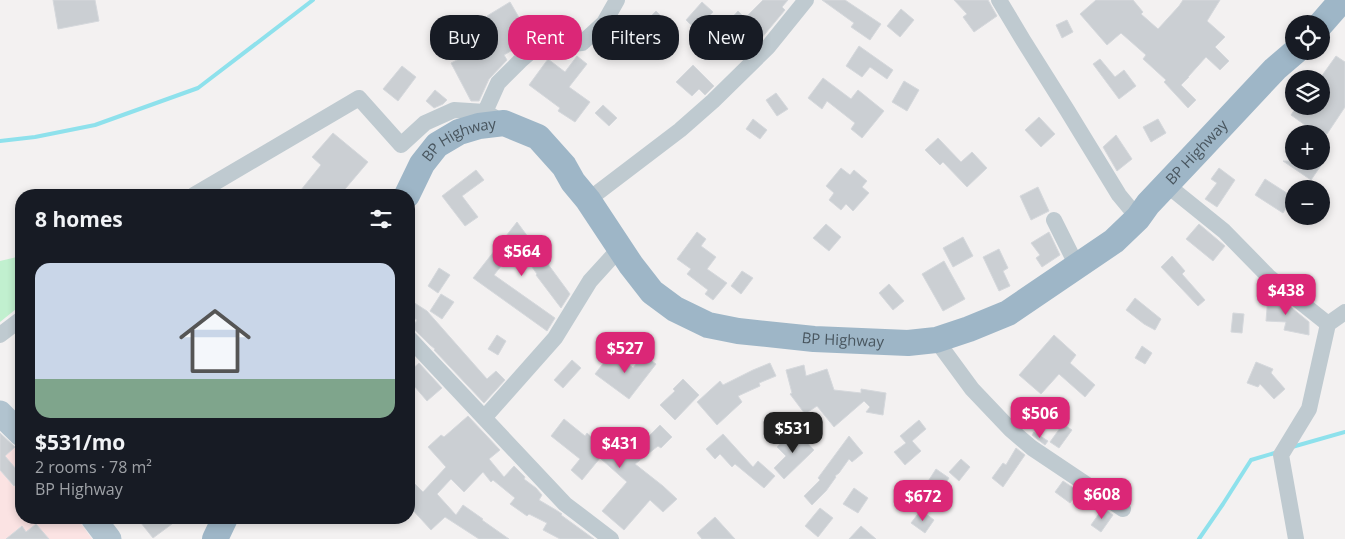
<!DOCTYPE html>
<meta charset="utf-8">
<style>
:root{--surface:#171b24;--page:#242831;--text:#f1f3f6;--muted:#9ea1a6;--accent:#db2777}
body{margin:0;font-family:"Open Sans",sans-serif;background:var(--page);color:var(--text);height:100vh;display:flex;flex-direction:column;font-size:19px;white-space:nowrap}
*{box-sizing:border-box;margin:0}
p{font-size:16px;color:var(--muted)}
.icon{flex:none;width:28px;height:28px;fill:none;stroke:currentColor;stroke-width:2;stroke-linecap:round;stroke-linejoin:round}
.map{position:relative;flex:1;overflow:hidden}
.drawer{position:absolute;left:15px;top:189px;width:400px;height:335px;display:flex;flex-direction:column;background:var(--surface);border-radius:20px;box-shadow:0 2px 8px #0003}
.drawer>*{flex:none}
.hud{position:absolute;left:430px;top:15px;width:475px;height:45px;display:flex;gap:10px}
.fabs{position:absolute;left:1285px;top:15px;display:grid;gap:10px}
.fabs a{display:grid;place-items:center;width:45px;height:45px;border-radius:50%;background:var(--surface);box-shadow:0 2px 8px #0003;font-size:25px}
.price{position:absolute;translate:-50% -42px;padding:0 11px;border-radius:10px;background:var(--accent);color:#fff;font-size:16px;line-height:32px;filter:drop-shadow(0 1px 2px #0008)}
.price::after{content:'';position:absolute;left:50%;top:30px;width:15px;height:11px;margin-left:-8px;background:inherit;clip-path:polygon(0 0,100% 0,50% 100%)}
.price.active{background:#222;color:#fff}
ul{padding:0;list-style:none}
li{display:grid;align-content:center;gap:10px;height:265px;padding:0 20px}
li span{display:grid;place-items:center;height:155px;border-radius:15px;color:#555}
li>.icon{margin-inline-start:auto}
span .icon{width:90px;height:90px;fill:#fffc;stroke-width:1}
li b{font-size:21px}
h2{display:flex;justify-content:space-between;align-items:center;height:60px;padding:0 20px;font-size:21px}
.pill{padding:0 18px;border-radius:20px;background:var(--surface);box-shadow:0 2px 8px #0003;font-size:18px;line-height:45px}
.pill.active{background:var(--accent);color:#fff}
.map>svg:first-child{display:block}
</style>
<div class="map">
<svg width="1345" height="539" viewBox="0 0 1345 539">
<rect width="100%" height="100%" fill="#f3f1f1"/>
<path fill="#fbe3e3" d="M21,444V475L9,461L0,468V460L17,445Z
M0,470L13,486L21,480V518H47L50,521L55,518H77L92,539H49L36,524L26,532L21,526L12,534L16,539H0Z"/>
<path fill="#c1f0cf" d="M21,256V305L0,322V261Z"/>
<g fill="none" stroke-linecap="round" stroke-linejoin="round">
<path stroke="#8ee1ec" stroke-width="4" d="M0,141L35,137L95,125L198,88L313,0
M1292,447L1345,432
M1199,539L1223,504L1251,460L1278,452"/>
</g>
<path fill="#cbcfd3" stroke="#d5d8dc" d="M53,0H95L99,21L58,29Z
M763,0H788L782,7L785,10L755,46L742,33L726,50L719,42L732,29L727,23L738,11L745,18Z
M822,0H845L881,24L870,40L851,27L854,23Z
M954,0H988L997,16L974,32L963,17L967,14Z
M1096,0H1133L1143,12L1141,14L1158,29L1179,6L1183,0H1220L1207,21L1225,37L1215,47L1229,61L1220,70L1206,57L1188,77H1189L1181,85L1196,100L1188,108L1164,82L1166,80L1143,59L1146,55L1121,33L1107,45L1080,14Z
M510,2L521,21L516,25L526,42L504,55L507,60L489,79L479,101H471L451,63L481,48L472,31L490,21L487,16Z
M702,2L713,12L696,30L686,20Z
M901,9L914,20L900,37L887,26Z
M656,11L672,27L658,41L642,25Z
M1067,20L1073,32L1062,38L1056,25Z
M859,46L893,70L887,79L870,67L862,77L846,66Z
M577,56L587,64L569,87L590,102L575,122L558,111L560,108L529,85L548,59L565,72Z
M1336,56L1345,62V107L1327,134H1299L1305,125L1291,115L1297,106H1321V77Z
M1100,59L1115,77L1124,70L1136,86L1119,99L1093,64Z
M693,65L714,86L705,95L699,89L692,96L676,82Z
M402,66L416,77L398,101L383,89Z
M823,78L851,99L858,90L884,111L862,138L851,129L855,123L827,101L822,109L808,98Z
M904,81L919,90L907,111L892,102Z
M435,90L447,100L443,104L434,108L426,101Z
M776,93L788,109L777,116L766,100Z
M603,105L617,118L609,126L595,113Z
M1039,117L1055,134L1041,147L1025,130Z
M753,119L767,130L760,139L746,129Z
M1158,119L1166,133L1151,142L1143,127Z
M333,133L368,162L340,195H297L321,165L312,157Z
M1116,135L1132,159L1117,171L1103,147Z
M938,138L961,162L972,152L987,168L967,187L943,162L940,165L925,150Z
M1283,161H1324L1311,180Z
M841,168L850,175L854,170L867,181L862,187L869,193L853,211L846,204L841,210L829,200L834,193L826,186Z
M1219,168L1235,180L1217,207L1205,199L1217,183L1211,179Z
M476,170L484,180L462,196L478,217L465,226L442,196Z
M1265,179L1293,197L1283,213L1255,195Z
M1038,187L1049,211L1031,220L1020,196Z
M517,222L570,294L561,308L536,275L537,274L517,246L494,275L555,318L547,331L473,278Z
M826,224L841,237L829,251L813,238Z
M1199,224L1225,246L1213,261L1186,239Z
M697,232L706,239L701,246L716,257L707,269L727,283L713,300L705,294L708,290L687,274L691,269L677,259Z
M1049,232L1060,255L1042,267L1036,258L1040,255L1031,243Z
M963,237L973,256L953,267L943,248Z
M999,249L1008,268L1003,271L1010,286L999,291L983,257Z
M1172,256L1185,271L1182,274L1205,300L1198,306L1161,267Z
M944,261L965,299L943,311L922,274Z
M439,268L450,275L438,293L428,286Z
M742,271L753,278L741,294L731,286Z
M889,284L904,301L893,310L879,293Z
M441,294L454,302L442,319L430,311Z
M1268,296L1278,297L1285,302V304H1287L1309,322V335L1284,330L1286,322L1266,321Z
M1135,298L1161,319L1155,330L1144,324L1126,310Z
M413,302L427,311L487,379L496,371L505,380L484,403L434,350L435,349L430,345L416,331L412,328L417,320L409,315V309Z
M1233,313L1244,314L1242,333L1231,332Z
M497,335L506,341L498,355L488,349Z
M1054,335L1076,355L1070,363L1095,385L1085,397L1059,374L1041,394L1019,375Z
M1142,346L1152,353L1145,364L1135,358Z
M612,352L633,368L643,355L656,364L629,399L595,374Z
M572,360L581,368L563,388L554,380Z
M1256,362L1273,369L1271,373L1285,389L1274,399L1260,384L1258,387L1247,383Z
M419,363L442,388L427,401L409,380V372Z
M770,363L776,376L759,383L760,386L738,396L742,402L717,425L697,402L720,381L723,385L753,370Z
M804,365L806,376L827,369L834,390L861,393V389L886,393L883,415L866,412L870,407L864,401L834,427L817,406L805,414L790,394L792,393L786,370Z
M683,379L699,395L675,420L660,405L675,391L673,389Z
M468,416L500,450L489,459L504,477L514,466L525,477L524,479L536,488L542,495L539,500L556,510L562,514L561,515L594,539H560L543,530L547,523L529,514L527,516L510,504L515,498L493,480L491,482L483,472L464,492L451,479L437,494L456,515L463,505L483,519L482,520L509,539H479L445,517L431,530L409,506V478L423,492L446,467L428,447L441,435L444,437Z
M564,419L585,436L587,433L598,443L607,432L621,445L638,432L645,440L660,425L672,437L661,448L658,446L635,464L663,486L677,499L663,512L650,500L624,530L602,511L627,482L600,458L582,480L571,470L580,459L551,436Z
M919,420L926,429L912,441L921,451L905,465L894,452L906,443L900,436Z
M1063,424L1072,430L1059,448L1050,442Z
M795,430L814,450L784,479L774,468L786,456L777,447Z
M1034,432L1048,441L1045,445L1032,435Z
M0,433L15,447L5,456L21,475V480L14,486L0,470Z
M723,434L753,467L758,461L775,476L764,488L735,464L732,467L720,454L715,459L706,449Z
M849,436L863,453L852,462L849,459L839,473L835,476L836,477L826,491L812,505L804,496L820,480L818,478Z
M1016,448L1025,455L1003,487L992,478L1003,463L1006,465Z
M961,459L970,467L959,481L949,472Z
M936,469L949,478L940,492L927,483Z
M1063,481L1078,491L1070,503L1055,492Z
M854,488L868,498L858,513L843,504Z
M820,508L833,518L818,537L805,526Z
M1103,508L1113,515L1101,532L1091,525Z
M921,510L934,520L925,533L911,523Z
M715,517L735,539H702L697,533Z
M137,518H180L153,538Z
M36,524L49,539H6L22,526L26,532Z
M861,526L876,539H849Z"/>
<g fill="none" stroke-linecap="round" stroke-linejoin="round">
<path stroke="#bfcad0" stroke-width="16" d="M999,0L1023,40L1067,110L1119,195L1138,218
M485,112L498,83L520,61L535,48L582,43L604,23L617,0
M1167,185L1224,231L1269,277L1328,324L1309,409L1281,455L1296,539
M194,195L359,98L401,145L425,123L454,110L485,112L504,123
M588,200L680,130L713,101L768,47L806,0
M1054,220L1077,266
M1328,324L1345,312
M0,335L21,319
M409,338L565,504L611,539
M936,340L972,389L1011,430L1032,448L1123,509
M484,418L555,338L590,281L620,248"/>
<path stroke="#b1c3cf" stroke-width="25" d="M0,413L21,434
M93,518L109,539"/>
<g stroke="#9eb6c7" stroke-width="26">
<path d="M1321,24L1342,0"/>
<path id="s1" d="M407,195L422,164L437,145L459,132L479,126L504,123L538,137L564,166L573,182L588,200L631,265L652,292L675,309L708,325L738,331L814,339L908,343L936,340L969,329L1008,313L1114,241L1138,218L1148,204L1200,149L1275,69L1296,51"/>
<path d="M215,539L225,518"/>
</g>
</g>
<g text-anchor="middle" stroke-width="4.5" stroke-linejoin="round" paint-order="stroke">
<g font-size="15" fill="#49565f" stroke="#fff">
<text dy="5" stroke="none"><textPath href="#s1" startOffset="81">BP Highway</textPath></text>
<text dy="5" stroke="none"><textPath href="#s1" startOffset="981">BP Highway</textPath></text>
<text dy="5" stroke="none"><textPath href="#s1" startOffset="561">BP Highway</textPath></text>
</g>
</g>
</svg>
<div class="fabs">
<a><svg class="icon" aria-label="locate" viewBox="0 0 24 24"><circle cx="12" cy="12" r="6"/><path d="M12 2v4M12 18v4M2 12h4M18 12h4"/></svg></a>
<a><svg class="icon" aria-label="layers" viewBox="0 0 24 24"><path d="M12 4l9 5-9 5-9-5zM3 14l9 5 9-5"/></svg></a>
<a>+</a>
<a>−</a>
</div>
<b class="price" style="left:522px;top:277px">$564</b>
<b class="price" style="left:1286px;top:316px">$438</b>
<b class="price" style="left:625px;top:374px">$527</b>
<b class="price" style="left:1040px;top:439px">$506</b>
<b class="price active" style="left:793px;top:454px">$531</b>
<b class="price" style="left:620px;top:469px">$431</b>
<b class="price" style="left:1102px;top:520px">$608</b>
<b class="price" style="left:923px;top:522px">$672</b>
<div class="hud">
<a class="pill">Buy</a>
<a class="pill active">Rent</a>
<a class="pill">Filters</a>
<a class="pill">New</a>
</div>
<section class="drawer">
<h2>8 homes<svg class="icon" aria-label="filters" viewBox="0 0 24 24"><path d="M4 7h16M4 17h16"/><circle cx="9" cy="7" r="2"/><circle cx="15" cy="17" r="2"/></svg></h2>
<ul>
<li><span style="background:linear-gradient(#c9d6e8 75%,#7fa58c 0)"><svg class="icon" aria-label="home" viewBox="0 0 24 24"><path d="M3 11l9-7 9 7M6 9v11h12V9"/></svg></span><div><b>$531/mo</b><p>2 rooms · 78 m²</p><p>BP Highway</p></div></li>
</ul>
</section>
</div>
